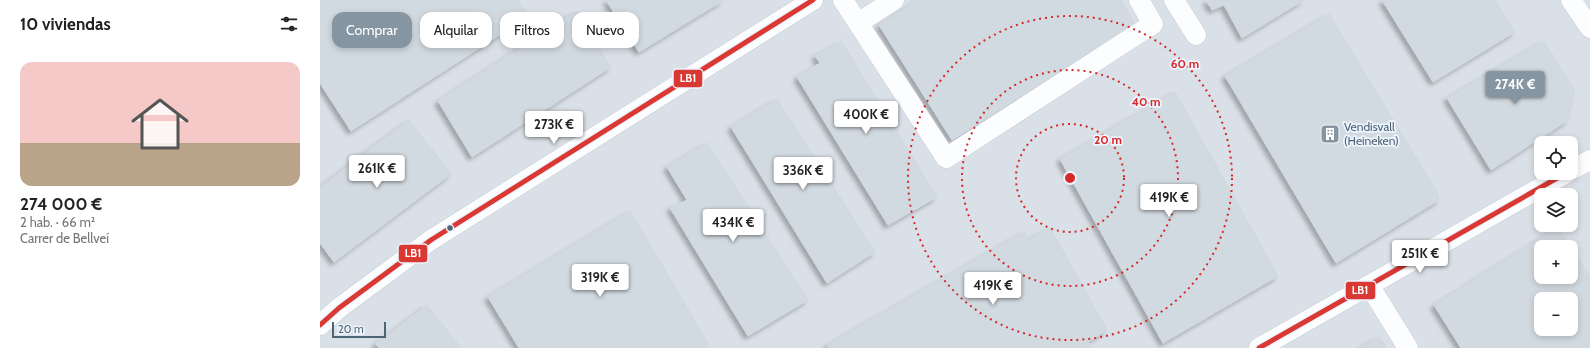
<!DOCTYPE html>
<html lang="es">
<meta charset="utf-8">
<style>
:root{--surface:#fff;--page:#f2f2f2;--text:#222;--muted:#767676;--accent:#8595a2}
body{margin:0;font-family:Cabin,sans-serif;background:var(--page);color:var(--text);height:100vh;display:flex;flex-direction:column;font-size:15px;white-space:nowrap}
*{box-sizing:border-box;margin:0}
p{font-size:13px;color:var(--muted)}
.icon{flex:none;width:22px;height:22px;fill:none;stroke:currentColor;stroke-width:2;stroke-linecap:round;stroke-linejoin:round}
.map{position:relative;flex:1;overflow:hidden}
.drawer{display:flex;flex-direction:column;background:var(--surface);width:320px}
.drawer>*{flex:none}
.hud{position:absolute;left:12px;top:12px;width:380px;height:36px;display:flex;gap:8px}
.buttons{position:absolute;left:1214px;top:136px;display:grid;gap:8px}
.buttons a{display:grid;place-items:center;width:44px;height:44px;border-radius:8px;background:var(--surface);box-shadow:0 2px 6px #0003;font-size:20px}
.scale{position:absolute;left:12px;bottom:10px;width:54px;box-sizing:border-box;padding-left:4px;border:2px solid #4d6474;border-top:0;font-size:11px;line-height:14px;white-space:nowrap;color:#4d6474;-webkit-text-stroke:3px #eef4fe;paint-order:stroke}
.price{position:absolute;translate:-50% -34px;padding:0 9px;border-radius:4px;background:#fff;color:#222;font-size:13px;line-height:26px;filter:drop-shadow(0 1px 2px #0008)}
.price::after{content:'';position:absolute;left:50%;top:24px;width:12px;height:9px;margin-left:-6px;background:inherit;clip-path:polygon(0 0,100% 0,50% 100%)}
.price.current{background:var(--accent);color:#fff}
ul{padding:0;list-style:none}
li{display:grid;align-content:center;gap:8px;height:212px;padding:0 20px}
li span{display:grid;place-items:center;height:124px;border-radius:12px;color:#555}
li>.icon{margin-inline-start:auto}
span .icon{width:72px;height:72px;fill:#fffc;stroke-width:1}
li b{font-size:17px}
h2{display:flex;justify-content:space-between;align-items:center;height:48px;padding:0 20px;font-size:17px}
.tag{padding:0 14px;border-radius:12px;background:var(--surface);box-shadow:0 2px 6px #0003;font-size:14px;line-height:36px}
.tag.current{background:var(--accent);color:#fff}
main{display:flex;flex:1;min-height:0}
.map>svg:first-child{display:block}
</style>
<main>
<section class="drawer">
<h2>10 viviendas<svg class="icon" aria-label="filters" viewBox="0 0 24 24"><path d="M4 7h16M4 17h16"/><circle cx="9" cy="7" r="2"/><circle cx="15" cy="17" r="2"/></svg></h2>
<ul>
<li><span style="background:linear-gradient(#f6c9c9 65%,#b9a48a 0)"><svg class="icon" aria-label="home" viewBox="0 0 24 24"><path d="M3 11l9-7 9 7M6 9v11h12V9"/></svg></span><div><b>274 000 €</b><p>2 hab. · 66 m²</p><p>Carrer de Bellveí</p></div></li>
</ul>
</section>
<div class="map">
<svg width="1270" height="348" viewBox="0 0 1270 348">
<defs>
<filter id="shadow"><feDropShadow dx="-3.5" dy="3.5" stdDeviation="2" flood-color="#0004"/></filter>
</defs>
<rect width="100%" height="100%" fill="#ecf0f7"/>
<path fill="#dae0e7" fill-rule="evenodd" d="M0,0H1270V348H0ZM1221,143H1251V173H1221ZM1221,195H1251V225H1221ZM1221,247H1251V277H1221ZM1221,299H1251V329H1221Z"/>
<path fill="#d2dae1" stroke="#cfd7df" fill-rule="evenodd" filter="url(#shadow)" d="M0,0H198L209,16L31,131L0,83Z
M286,0H404L319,52Z
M598,0H801L815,24L632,140L559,25Z
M886,0H984L922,38L904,5L892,10Z
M1062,0H1175L1195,32L1113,82Z
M257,11L291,67L152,157L118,101Z
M1009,14L1117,192L1119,200L1016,263L905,76Z
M521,41L617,197L568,225L477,77L500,63L495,56Z
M1224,41L1255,91L1247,121L1171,170L1127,98Z
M855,92L958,276L843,343L740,159Z
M457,99L555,252L507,283L411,127Z
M89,120L131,174L14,262L0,243V187Z
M387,143L488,300L428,336L350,208L367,200L347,167Z
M310,211L389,345L384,348H199L168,297Z
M730,228L787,330L768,342L771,348H508L507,345L704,232L708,239Z
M1237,228L1250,247H1221V277H1251V249L1270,277V348H1141L1114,305ZM1221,299H1251V329H1221Z
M107,305L141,348H59L55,344Z
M1059,337L1067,348H1040Z"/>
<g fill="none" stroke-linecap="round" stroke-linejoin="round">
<defs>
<path id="minor" d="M523,0L626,158L833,24L819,0
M854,0L876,35
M1251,0L1270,28
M538,23L574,0
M1251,170L1270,160
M1049,285L1088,348
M0,325L19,308L111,240L493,0
M939,348L1246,173"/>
</defs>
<use href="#minor" stroke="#c6ccd3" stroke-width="21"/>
<use href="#minor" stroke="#fcfdfe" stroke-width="20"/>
<defs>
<path id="bus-1" d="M0,325L19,308L111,240L493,0
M939,348L1246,173"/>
</defs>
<use href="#bus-1" stroke="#eef4fe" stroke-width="8"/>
<use href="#bus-1" stroke="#da3832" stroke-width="5"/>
</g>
<g fill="none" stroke="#d62828" stroke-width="2" stroke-dasharray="2 4">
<circle cx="750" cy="178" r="54"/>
<circle cx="750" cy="178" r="108"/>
<circle cx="750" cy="178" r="162"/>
</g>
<defs>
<symbol id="building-square" viewBox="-11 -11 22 22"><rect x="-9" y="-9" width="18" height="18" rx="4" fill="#8595a2" stroke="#eef4fe"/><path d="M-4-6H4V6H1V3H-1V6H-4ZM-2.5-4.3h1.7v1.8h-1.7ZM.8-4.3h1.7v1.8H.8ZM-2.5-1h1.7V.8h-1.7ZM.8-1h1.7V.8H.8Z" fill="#fff"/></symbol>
</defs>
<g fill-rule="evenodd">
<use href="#building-square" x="999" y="123" width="22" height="22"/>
</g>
<circle fill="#4d6474" stroke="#eef4fe" stroke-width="1.5" cx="130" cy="228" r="3.5"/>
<g text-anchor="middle" stroke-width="3.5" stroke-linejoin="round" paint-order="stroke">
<g font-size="12" fill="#4d6474" stroke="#eef4fe" text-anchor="start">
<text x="1024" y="131">Vendisvall<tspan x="1024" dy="14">(Heineken)</tspan></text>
</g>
</g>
<circle cx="750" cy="178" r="6" fill="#d62828" stroke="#eef4fe" stroke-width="2"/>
<g font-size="12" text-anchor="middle" font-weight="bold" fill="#d62828" stroke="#eef4fe" stroke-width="3.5" stroke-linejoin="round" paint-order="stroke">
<text x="865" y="68">60 m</text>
<text x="826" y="106">40 m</text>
<text x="788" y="144">20 m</text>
</g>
<g stroke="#eef4fe" stroke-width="1.5">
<rect x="353" y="69" width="30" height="19" rx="4" fill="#da3832"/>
<rect x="78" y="244" width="30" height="19" rx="4" fill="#da3832"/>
<rect x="1025" y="281" width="31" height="19" rx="4" fill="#da3832"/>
</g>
<g font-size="11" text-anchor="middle" font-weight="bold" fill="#fff">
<text x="368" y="82">LB1</text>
<text x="93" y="257">LB1</text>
<text x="1040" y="294">LB1</text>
</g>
</svg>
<div class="buttons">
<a><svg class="icon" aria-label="locate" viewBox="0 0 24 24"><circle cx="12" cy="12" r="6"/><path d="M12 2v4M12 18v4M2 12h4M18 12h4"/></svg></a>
<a><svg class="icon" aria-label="layers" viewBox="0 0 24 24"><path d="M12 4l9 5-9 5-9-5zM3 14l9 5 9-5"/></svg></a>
<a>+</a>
<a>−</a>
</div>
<div class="scale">20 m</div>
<b class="price current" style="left:1195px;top:105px">274K €</b>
<b class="price" style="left:546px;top:135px">400K €</b>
<b class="price" style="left:234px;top:145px">273K €</b>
<b class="price" style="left:57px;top:189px">261K €</b>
<b class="price" style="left:483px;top:191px">336K €</b>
<b class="price" style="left:849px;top:218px">419K €</b>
<b class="price" style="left:413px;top:243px">434K €</b>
<b class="price" style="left:1100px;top:274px">251K €</b>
<b class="price" style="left:280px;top:298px">319K €</b>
<b class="price" style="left:673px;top:306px">419K €</b>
<div class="hud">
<a class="tag current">Comprar</a>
<a class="tag">Alquilar</a>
<a class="tag">Filtros</a>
<a class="tag">Nuevo</a>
</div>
</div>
</main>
